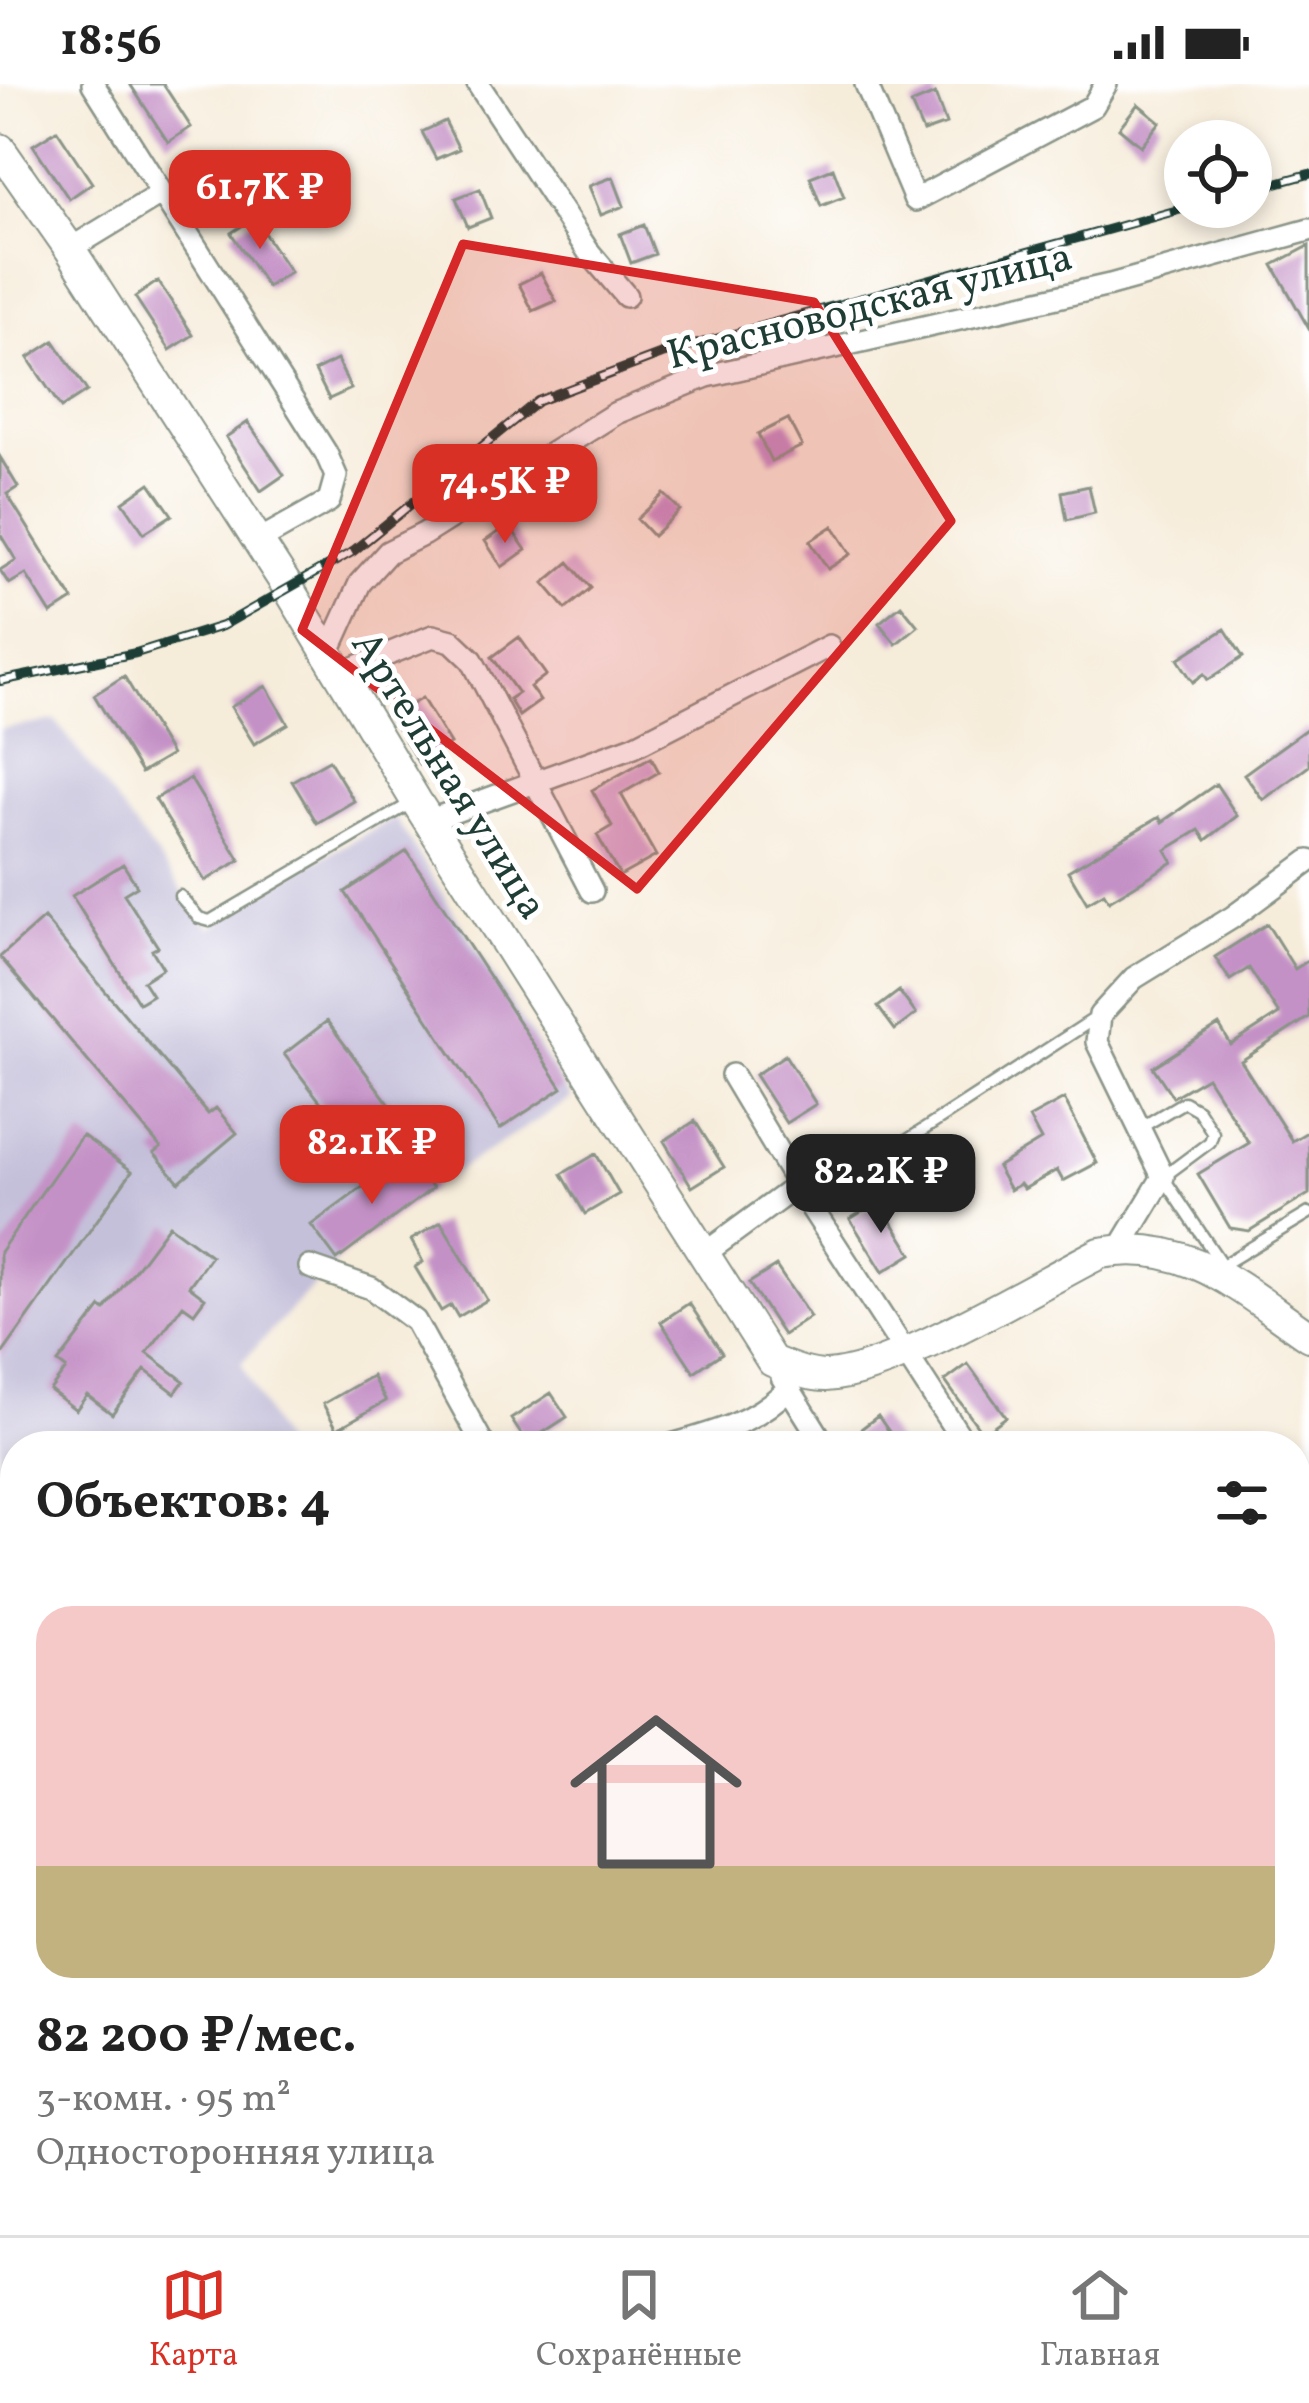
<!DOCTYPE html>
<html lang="ru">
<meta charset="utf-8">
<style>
:root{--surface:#fff;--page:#f2f2f2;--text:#222;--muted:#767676;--line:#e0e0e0;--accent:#d93025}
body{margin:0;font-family:Vollkorn,serif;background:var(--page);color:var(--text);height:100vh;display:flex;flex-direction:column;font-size:45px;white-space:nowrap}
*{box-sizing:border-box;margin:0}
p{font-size:39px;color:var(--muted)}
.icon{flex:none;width:66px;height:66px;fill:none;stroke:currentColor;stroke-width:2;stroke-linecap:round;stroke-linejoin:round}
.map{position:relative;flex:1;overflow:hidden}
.panel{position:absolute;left:0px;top:1347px;width:1311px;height:804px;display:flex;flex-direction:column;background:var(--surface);border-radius:48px 48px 0 0;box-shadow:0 6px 18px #0003}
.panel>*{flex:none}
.buttons{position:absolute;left:1164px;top:36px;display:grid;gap:24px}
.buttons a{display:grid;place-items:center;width:108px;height:108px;border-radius:50%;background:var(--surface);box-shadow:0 6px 18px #0003;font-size:60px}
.price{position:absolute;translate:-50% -102px;padding:0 27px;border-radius:24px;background:var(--accent);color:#fff;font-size:39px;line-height:78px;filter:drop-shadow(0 3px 6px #0008)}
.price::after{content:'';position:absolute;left:50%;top:72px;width:36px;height:27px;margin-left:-18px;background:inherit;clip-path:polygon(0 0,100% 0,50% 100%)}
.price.on{background:#222;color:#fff}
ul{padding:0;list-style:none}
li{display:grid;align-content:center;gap:24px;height:636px;padding:0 36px}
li+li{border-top:3px solid var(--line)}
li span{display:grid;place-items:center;height:372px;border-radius:36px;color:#555}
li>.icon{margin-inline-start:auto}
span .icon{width:216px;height:216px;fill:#fffc;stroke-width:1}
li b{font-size:51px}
h2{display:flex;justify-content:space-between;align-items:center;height:144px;padding:0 36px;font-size:51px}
.status{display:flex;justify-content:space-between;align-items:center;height:84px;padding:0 60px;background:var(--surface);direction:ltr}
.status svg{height:33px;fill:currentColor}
.menu{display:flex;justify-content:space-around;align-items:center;height:168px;border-top:3px solid var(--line);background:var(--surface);font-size:33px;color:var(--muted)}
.menu a{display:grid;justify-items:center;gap:6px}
.menu .on{color:var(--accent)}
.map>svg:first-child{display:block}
</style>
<div class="status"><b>18:56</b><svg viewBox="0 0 49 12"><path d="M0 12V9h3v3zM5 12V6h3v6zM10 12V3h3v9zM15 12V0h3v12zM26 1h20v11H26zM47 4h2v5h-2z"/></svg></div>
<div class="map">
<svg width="1309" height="2151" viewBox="0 0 1309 2151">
<rect width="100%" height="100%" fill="#fff"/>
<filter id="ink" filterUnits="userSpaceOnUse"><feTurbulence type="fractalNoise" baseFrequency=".00833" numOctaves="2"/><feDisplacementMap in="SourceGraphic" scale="24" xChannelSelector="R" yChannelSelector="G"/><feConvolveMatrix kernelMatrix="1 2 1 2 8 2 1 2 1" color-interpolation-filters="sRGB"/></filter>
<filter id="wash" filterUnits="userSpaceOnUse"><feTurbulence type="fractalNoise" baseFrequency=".004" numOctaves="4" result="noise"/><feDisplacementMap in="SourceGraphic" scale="48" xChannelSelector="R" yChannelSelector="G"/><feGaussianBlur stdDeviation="2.7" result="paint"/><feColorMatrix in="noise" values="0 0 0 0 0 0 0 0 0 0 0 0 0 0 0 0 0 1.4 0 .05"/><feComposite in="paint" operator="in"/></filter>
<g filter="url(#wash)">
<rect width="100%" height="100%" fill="#f6ecda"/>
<path fill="#c5c0da" d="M56,637L210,844L298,787L395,734L571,1015L372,1140L241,1279L283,1362H15V2136H79V2151H0V645Z"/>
<g id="blocks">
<path fill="#c491c6" d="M130,0H163L191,43L168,58Z
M935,10L946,40L923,48L911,20Z
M1138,20L1160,38L1141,62L1119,44Z
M445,37L459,65L436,75L422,48Z
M57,46L92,99L69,115L33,61Z
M833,84L844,113L821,122L810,93Z
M613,93L624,122L601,131L589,102Z
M480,105L491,134L468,143L456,114Z
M254,134L290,188L267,203L231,149Z
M644,141L655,170L631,179L620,150Z
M1309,162V245L1273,181Z
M541,189L556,217L533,227L519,200Z
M158,197L193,251L170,266L135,213Z
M54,257L87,307L61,324L28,274Z
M337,276L351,305L329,315L315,287Z
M788,335L802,362L771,377L758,350Z
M248,338L284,391L261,407L226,353Z
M0,373L18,403L7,410L73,516L51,530L26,490L9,500L0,486L16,476L0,450Z
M150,399L172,431L144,449L123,418Z
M1089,402L1095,429L1067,436L1062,408Z
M664,410L680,426L653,452L637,435Z
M509,441L526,466L502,483L485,457Z
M833,442L851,470L828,485L810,457Z
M569,478L591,504L566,525L544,499Z
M901,521L918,542L896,560L879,539Z
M1225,545L1243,573L1208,596L1204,590L1193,598L1178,575Z
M519,553L546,591L530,603L540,617L519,632L509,615L518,609L492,573Z
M124,592L171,671L141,689L94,611Z
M266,602L288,640L254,660L231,623Z
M422,614L450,660L419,680L391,633Z
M1309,643V682L1263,716L1244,690Z
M651,673L659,688L621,710L656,772L620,792L597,751L612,742L592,706Z
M329,676L354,717L317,739L292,697Z
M190,694L240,776L205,797L155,715Z
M1216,700L1237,732L1206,756L1199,746L1166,766L1173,778L1109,817L1104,809L1087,819L1068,787L1159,733L1162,738Z
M407,767L562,1004L500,1045L345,808Z
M123,780L137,802L124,810L158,863L152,866L163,884L143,897L152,911L139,919L72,812Z
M44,834L208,1030L216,1024L237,1049L179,1098L154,1069L161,1064L0,873Z
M1267,840L1295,885L1309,876V933L1241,977L1292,1057L1309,1047V1110L1249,1147L1230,1144L1198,1090L1249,1059L1207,993L1173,1013L1153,983L1219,941L1231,961L1279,930L1249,884L1230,896L1215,873Z
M899,907L916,930L895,946L878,923Z
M327,937L390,1021L347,1053L284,970Z
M785,971L816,1020L786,1039L755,991Z
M1064,1015L1097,1079L1063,1097L1057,1086L1024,1105L1020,1100L1010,1106L997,1083L1041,1056L1029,1034Z
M695,1037L724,1083L692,1103L664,1057Z
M82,1051L132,1087L0,1273V1168Z
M408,1070L433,1104L337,1176L311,1141Z
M596,1070L619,1110L585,1130L562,1090Z
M879,1117L912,1170L883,1188L850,1135Z
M441,1138L487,1216L458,1233L451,1221L441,1227L415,1183L423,1178L411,1156Z
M169,1141L211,1172L189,1202L205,1214L194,1229L183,1221L147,1269L184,1297L175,1309L145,1286L112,1330L87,1311L76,1326L50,1306L66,1285L58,1279L101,1223L105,1226Z
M776,1182L810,1233L783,1251L749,1199Z
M689,1219L722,1269L694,1288L661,1238Z
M968,1280L1006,1333L983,1350L945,1297Z
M372,1292L386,1317L337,1345L323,1320Z
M551,1309L567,1333L527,1359L511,1335Z
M878,1332L899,1362H861L853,1351Z
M0,1565L15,1590V1607L7,1611L15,1624V1688L0,1697Z
M828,2136H863L872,2151H803Z"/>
</g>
</g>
<g filter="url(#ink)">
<use href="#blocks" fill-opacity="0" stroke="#8a9487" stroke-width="3"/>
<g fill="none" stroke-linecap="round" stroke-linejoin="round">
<defs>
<path id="service" d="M180,812L199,834L210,837L413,718
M1140,1044L1184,1018L1198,1026L1213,1049L1210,1058L1163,1093L1222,1181
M809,1120L1097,933
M1219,1183L1309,1129
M0,1526L15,1548
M0,1727L15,1721
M0,1838L15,1851
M959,2136H969
M136,2151L139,2136"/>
<path id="minor" d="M93,0L326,369L336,392L329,417L258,457
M478,0L588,167L626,212
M866,0L915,116L1093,22L1106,0
M70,165L162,109
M327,572L360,499L388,468L424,450L616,329L707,292L1110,201L1309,146
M337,591L433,552L452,557L472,576L592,807
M428,737L634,662L829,562
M732,991L809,1120L966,1362
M1119,1166L1163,1093L1097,958L1100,931L1134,894L1233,833L1309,777
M704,1170L798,1101
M310,1183L371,1204L415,1237L484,1362
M782,1293L825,1362
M668,1362C715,1349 754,1339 789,1304
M1296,1822L1309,1814
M1296,1881L1309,1901
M1296,2115L1309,2135
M274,2136L287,2151
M617,2136L628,2151
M938,2136L948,2151
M344,2151L347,2147H405L418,2151
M477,2151L502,2136"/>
<path id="secondary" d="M0,65L70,165L287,502L416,717L772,1277C790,1284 807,1292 826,1292C893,1289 1035,1202 1100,1169C1188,1153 1241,1206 1309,1252"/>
</defs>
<use href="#service" stroke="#8a9487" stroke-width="15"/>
<use href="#minor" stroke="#8a9487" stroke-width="26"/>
<use href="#secondary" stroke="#8a9487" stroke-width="34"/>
<path stroke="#8a9487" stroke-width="3" stroke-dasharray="9 9" stroke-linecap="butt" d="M314,2136V2151"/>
<use href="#service" stroke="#fff" stroke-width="10"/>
<use href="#minor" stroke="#fff" stroke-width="21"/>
<use href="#secondary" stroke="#fff" stroke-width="30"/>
<defs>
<path id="rail" d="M1251,106L1309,90
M0,597L136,569L222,542L352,468L538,317L662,270L1189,123"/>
</defs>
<use href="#rail" stroke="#1f3d34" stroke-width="10"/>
<use href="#rail" stroke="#fff" stroke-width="6" stroke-dasharray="18" stroke-linecap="butt"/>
</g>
</g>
<path fill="#d62828" fill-opacity="0.2" stroke="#d62828" stroke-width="9" stroke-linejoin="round" d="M463,160L814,218L951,437L637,805L302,546Z"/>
<g text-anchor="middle" stroke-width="10" stroke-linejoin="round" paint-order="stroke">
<g font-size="42" fill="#1f3d34" stroke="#fff">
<text transform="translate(869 220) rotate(-14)" y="15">Красноводская улица</text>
<text transform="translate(451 690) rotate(58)" y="15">Артельная улица</text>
</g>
</g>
</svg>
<div class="buttons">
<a><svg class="icon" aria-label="locate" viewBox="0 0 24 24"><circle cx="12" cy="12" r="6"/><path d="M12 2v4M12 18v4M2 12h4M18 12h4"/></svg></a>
</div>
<b class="price" style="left:260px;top:168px">61.7K ₽</b>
<b class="price" style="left:505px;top:462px">74.5K ₽</b>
<b class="price" style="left:372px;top:1123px">82.1K ₽</b>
<b class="price on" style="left:881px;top:1152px">82.2K ₽</b>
<section class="panel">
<h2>Объектов: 4<svg class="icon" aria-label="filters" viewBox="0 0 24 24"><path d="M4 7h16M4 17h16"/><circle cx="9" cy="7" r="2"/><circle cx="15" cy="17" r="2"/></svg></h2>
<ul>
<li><span style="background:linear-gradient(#f6c9c9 70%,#c2b280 0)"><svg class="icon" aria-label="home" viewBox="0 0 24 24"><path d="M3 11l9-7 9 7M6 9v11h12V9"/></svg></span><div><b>82 200 ₽/мес.</b><p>3-комн. · 95 m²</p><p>Односторонняя улица</p></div></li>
</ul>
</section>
</div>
<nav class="menu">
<a class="on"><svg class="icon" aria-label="map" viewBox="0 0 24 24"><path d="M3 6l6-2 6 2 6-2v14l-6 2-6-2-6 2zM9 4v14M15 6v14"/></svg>Карта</a>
<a><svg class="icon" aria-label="saved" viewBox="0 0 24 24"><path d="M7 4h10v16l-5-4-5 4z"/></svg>Сохранённые</a>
<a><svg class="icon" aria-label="home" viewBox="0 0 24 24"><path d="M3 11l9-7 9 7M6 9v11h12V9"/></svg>Главная</a>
</nav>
